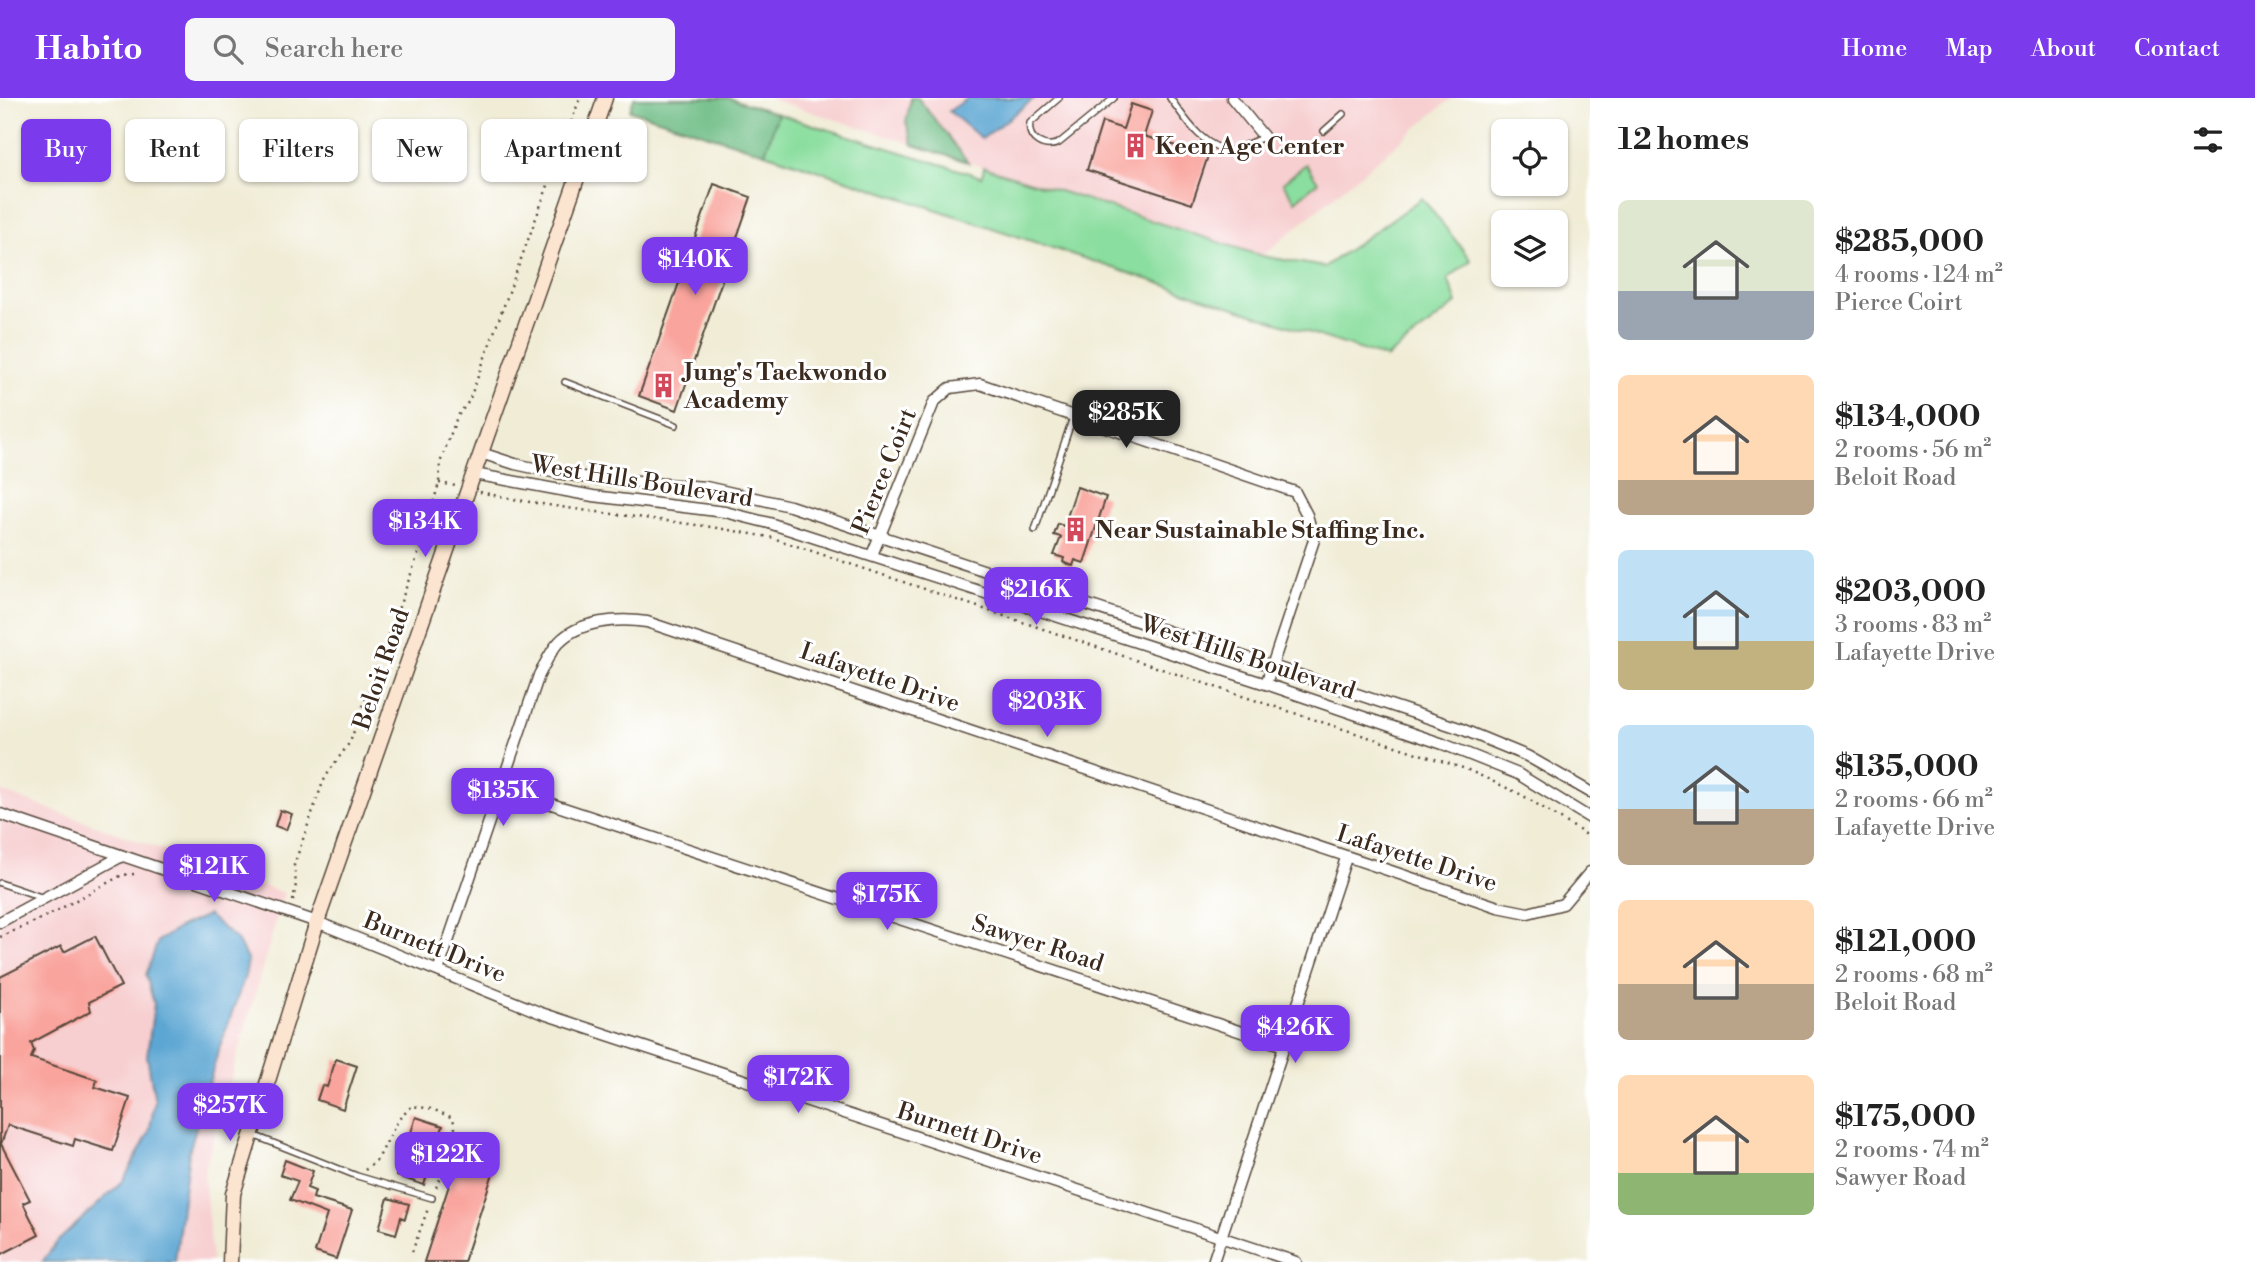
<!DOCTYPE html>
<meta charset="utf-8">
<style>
:root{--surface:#fff;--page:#f6f6f6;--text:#222;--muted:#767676;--accent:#7c3aed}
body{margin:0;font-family:"Libre Bodoni",serif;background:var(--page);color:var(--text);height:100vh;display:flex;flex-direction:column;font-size:26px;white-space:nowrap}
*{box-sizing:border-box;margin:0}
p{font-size:23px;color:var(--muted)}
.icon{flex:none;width:38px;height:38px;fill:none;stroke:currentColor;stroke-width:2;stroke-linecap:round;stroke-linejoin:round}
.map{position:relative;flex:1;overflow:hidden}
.details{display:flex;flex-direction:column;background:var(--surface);width:665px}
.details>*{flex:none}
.banner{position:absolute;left:21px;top:21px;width:665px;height:63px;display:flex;gap:14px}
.buttons{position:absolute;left:1491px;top:21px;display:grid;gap:14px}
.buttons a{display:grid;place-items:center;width:77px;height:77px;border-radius:10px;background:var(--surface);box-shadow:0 2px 5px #0004;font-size:35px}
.price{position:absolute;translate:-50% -60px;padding:0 16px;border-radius:14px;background:var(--accent);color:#fff;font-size:23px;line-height:46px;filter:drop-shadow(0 2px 4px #0008)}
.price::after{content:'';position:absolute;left:50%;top:42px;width:21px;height:16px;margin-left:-10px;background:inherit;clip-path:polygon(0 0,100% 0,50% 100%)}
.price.current{background:#222;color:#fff}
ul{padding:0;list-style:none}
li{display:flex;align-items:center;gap:21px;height:175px;padding:0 28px}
li span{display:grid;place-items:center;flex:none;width:196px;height:140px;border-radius:10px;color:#555}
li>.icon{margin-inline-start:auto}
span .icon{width:84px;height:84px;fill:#fffc;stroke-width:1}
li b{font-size:30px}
h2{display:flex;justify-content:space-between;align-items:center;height:84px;padding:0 28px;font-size:30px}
.pill{padding:0 24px;border-radius:10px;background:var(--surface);box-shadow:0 2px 5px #0004;font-size:24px;line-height:63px}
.pill.current{background:var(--accent);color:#fff}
header{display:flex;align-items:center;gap:42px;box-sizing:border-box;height:98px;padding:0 35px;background:var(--accent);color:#fff}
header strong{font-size:33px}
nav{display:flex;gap:38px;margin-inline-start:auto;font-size:24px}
.search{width:490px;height:63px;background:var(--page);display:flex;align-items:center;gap:18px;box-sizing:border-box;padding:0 24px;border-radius:10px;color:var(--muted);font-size:26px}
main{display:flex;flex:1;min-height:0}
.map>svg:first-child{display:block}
</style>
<header>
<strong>Habito</strong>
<div class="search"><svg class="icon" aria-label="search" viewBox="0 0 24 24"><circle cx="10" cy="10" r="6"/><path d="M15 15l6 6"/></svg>Search here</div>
<nav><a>Home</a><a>Map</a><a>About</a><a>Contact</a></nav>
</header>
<main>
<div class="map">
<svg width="1590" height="1164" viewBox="0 0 1590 1164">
<rect width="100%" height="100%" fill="#fff"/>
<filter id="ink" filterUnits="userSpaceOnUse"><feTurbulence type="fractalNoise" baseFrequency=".0143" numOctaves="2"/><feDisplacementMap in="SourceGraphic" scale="14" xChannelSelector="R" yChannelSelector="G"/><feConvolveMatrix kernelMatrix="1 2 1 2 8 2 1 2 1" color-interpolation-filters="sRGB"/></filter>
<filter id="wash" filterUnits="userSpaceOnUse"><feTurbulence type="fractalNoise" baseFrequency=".00686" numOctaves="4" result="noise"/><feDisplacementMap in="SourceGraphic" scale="28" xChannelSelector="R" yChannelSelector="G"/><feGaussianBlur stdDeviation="1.57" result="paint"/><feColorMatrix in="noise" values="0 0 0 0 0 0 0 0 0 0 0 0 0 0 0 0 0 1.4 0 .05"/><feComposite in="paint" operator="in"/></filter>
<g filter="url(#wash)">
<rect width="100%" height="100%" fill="#f0ecd6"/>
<path fill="#f7cfd0" d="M768,0H1452L1262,158Z
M0,693L284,795L204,1074L212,1164H0Z"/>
<path fill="#8ade9f" stroke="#62845e" stroke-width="2" d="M778,16L982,79L984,69L1262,158L1324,169L1422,100L1471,162L1448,181L1457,205L1386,260L765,55Z
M1306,66L1318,84L1295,103L1283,85Z"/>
<path fill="#6fbd86" stroke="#557452" stroke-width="2" d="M634,0H729L778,16L765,55L630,12Z
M911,0H918L968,64L913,47L906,24Z"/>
<path fill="#5ba6d3" stroke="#4b6878" stroke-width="2" d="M968,0H1035L982,41L949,13Z
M208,817L237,842L248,863L245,878L218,954L189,1054L175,1164H42L58,1143L123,1083L149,1035L155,1003L147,958L154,906L146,877L158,843L182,828Z"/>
<g id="blocks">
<path fill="#f9a49d" d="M1131,6L1152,13L1144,38L1208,58L1192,106L1087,72L1102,24L1123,31Z
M714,86L751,99L677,312L639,298Z
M1077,389L1106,399L1084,465L1075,462L1073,468L1063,464L1064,460L1054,457L1061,439L1054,437L1058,426L1064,428Z
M280,712L292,716L286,732L275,728Z
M95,838L121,888L89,904L91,913L31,945L34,953L31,960L97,982L95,989L130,1000L113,1053L75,1041L73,1048L8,1027L1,1046L30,1102L23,1105L39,1137L0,1157V879L61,848L64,854Z
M336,961L357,968L343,1011L317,1002L322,987L327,989Z
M416,1019L443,1028L436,1052L494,1072L464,1164H424L454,1072L431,1065L424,1087L397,1078Z
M285,1062L313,1073L307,1090L315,1093L313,1100L352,1112L336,1161L315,1154L327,1116L290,1102L298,1083L280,1077Z
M388,1100L409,1106L405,1121L401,1119L396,1136L379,1131Z"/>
</g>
</g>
<g filter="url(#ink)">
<use href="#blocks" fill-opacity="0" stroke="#56473a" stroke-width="2"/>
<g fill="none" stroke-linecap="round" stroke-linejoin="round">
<defs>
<path id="lane" d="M1059,0L1030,25C1027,43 1045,51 1059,45L1114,0
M1170,0C1187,23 1201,48 1231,53L1264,39
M1324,33L1343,16
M565,284L676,327
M1035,432L1073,319
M0,785L44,800
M253,1037L357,1078L432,1100"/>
<path id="street" d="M1232,0L1264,39
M481,355L515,366L557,375L596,381L706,389L790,408L1459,630L1527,658L1590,694
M474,376L593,398L725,414L769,425L1266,586L1443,646L1518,676L1590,720
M872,457L934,304L950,290L980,286L1295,394L1307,417L1314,442L1266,586
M500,689L1284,948
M0,716L317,824L541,915L1296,1164
M0,824L122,758
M438,873L539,577C545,566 551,552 559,544C580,522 619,520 647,524L1498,809L1528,815L1563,806L1590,774
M1213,1164L1346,760"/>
<path id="secondary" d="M230,1164L233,1096L317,824L605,0"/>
</defs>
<use href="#lane" stroke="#56473a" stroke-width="8"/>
<use href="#street" stroke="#56473a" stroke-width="13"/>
<use href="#secondary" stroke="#56473a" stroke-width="17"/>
<path stroke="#56473a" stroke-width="2.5" stroke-dasharray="2 5" stroke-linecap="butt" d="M439,385L456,388
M480,394C549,410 619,416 689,426C716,429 743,435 770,439L1242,598L1466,671L1522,697L1590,739
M293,803L296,786L294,767L323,684L330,672L350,644L420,451L439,385L440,365L457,319L469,303L580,0
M0,839L47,818L122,777L134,776
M365,1072L378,1061L398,1022L412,1008L432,1011L453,1020L457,1041L435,1092
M412,1154L429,1108"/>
<use href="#lane" stroke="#fff" stroke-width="5"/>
<use href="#street" stroke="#fff" stroke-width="10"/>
<use href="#secondary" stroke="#fce5d0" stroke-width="14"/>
</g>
</g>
<defs>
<symbol id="building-bare" viewBox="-9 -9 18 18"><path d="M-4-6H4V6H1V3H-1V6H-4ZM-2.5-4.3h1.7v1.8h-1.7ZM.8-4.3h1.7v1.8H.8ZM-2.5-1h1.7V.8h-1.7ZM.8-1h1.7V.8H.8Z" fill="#d1495b" stroke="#fff" stroke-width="2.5" paint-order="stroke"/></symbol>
</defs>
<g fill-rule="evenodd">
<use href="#building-bare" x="1118" y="30" width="35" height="35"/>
<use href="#building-bare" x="646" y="270" width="35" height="35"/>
<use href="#building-bare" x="1058" y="414" width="35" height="35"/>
</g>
<g text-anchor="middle" stroke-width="6" stroke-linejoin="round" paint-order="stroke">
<g font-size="24" font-weight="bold" fill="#3b2a1e" stroke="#fff" text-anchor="start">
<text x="1155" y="56">Keen Age Center</text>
<text x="684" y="282">Jung's Taekwondo<tspan x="684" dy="28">Academy</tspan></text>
<text x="1095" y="440">Near Sustainable Staffing Inc.</text>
</g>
<g font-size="24" fill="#3b2a1e" stroke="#fff">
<text transform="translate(884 373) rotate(-68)" y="8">Pierce Coirt</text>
<text transform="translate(642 383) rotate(9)" y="8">West Hills Boulevard</text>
<text transform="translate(1248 559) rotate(18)" y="8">West Hills Boulevard</text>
<text transform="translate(381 571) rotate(-71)" y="8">Beloit Road</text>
<text transform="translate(880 579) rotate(19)" y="8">Lafayette Drive</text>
<text transform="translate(1417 760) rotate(18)" y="8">Lafayette Drive</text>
<text transform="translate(1038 845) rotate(18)" y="8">Sawyer Road</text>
<text transform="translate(435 849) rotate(22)" y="8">Burnett Drive</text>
<text transform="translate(970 1035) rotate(18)" y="8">Burnett Drive</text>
</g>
</g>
</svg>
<div class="buttons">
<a><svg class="icon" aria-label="locate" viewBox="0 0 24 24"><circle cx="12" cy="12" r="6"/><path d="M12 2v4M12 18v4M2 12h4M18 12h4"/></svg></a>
<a><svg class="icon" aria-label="layers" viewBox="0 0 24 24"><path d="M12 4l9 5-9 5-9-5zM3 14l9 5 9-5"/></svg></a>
</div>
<b class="price" style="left:695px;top:199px">$140K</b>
<b class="price current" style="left:1126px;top:352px">$285K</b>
<b class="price" style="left:425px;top:461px">$134K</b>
<b class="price" style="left:1036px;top:529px">$216K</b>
<b class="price" style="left:1047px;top:641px">$203K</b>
<b class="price" style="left:503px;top:730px">$135K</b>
<b class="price" style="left:214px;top:806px">$121K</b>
<b class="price" style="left:887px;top:834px">$175K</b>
<b class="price" style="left:1295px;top:967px">$426K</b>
<b class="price" style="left:798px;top:1017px">$172K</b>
<b class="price" style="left:230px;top:1045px">$257K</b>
<b class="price" style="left:447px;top:1094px">$122K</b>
<div class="banner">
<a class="pill current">Buy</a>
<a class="pill">Rent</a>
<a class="pill">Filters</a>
<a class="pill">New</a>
<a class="pill">Apartment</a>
</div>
</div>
<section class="details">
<h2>12 homes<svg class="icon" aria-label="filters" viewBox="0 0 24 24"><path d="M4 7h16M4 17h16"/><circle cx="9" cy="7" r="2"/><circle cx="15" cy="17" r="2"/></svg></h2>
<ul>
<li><span style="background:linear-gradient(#dfe7d0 65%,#9aa5b1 0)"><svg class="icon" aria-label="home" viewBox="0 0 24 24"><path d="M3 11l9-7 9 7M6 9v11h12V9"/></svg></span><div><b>$285,000</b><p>4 rooms · 124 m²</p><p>Pierce Coirt</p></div></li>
<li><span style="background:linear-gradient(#ffd9b3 75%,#b9a48a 0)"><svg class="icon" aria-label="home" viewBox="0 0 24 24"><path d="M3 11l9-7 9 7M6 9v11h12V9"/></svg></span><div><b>$134,000</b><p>2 rooms · 56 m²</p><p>Beloit Road</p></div></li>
<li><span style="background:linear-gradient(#bfe0f5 65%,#c2b280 0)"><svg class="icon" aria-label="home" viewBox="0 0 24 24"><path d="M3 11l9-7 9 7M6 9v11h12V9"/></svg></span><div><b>$203,000</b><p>3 rooms · 83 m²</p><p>Lafayette Drive</p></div></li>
<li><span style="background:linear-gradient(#bfe0f5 60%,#b9a48a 0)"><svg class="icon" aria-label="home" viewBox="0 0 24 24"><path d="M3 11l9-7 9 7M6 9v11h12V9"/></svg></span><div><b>$135,000</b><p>2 rooms · 66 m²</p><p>Lafayette Drive</p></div></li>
<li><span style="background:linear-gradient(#ffd9b3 60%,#b9a48a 0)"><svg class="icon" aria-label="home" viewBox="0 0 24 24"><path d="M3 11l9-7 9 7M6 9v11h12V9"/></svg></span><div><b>$121,000</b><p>2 rooms · 68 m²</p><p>Beloit Road</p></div></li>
<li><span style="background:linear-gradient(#ffd9b3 70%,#8fb573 0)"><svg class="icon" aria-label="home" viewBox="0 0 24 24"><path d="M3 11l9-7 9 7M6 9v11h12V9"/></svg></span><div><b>$175,000</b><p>2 rooms · 74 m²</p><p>Sawyer Road</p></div></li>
</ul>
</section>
</main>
